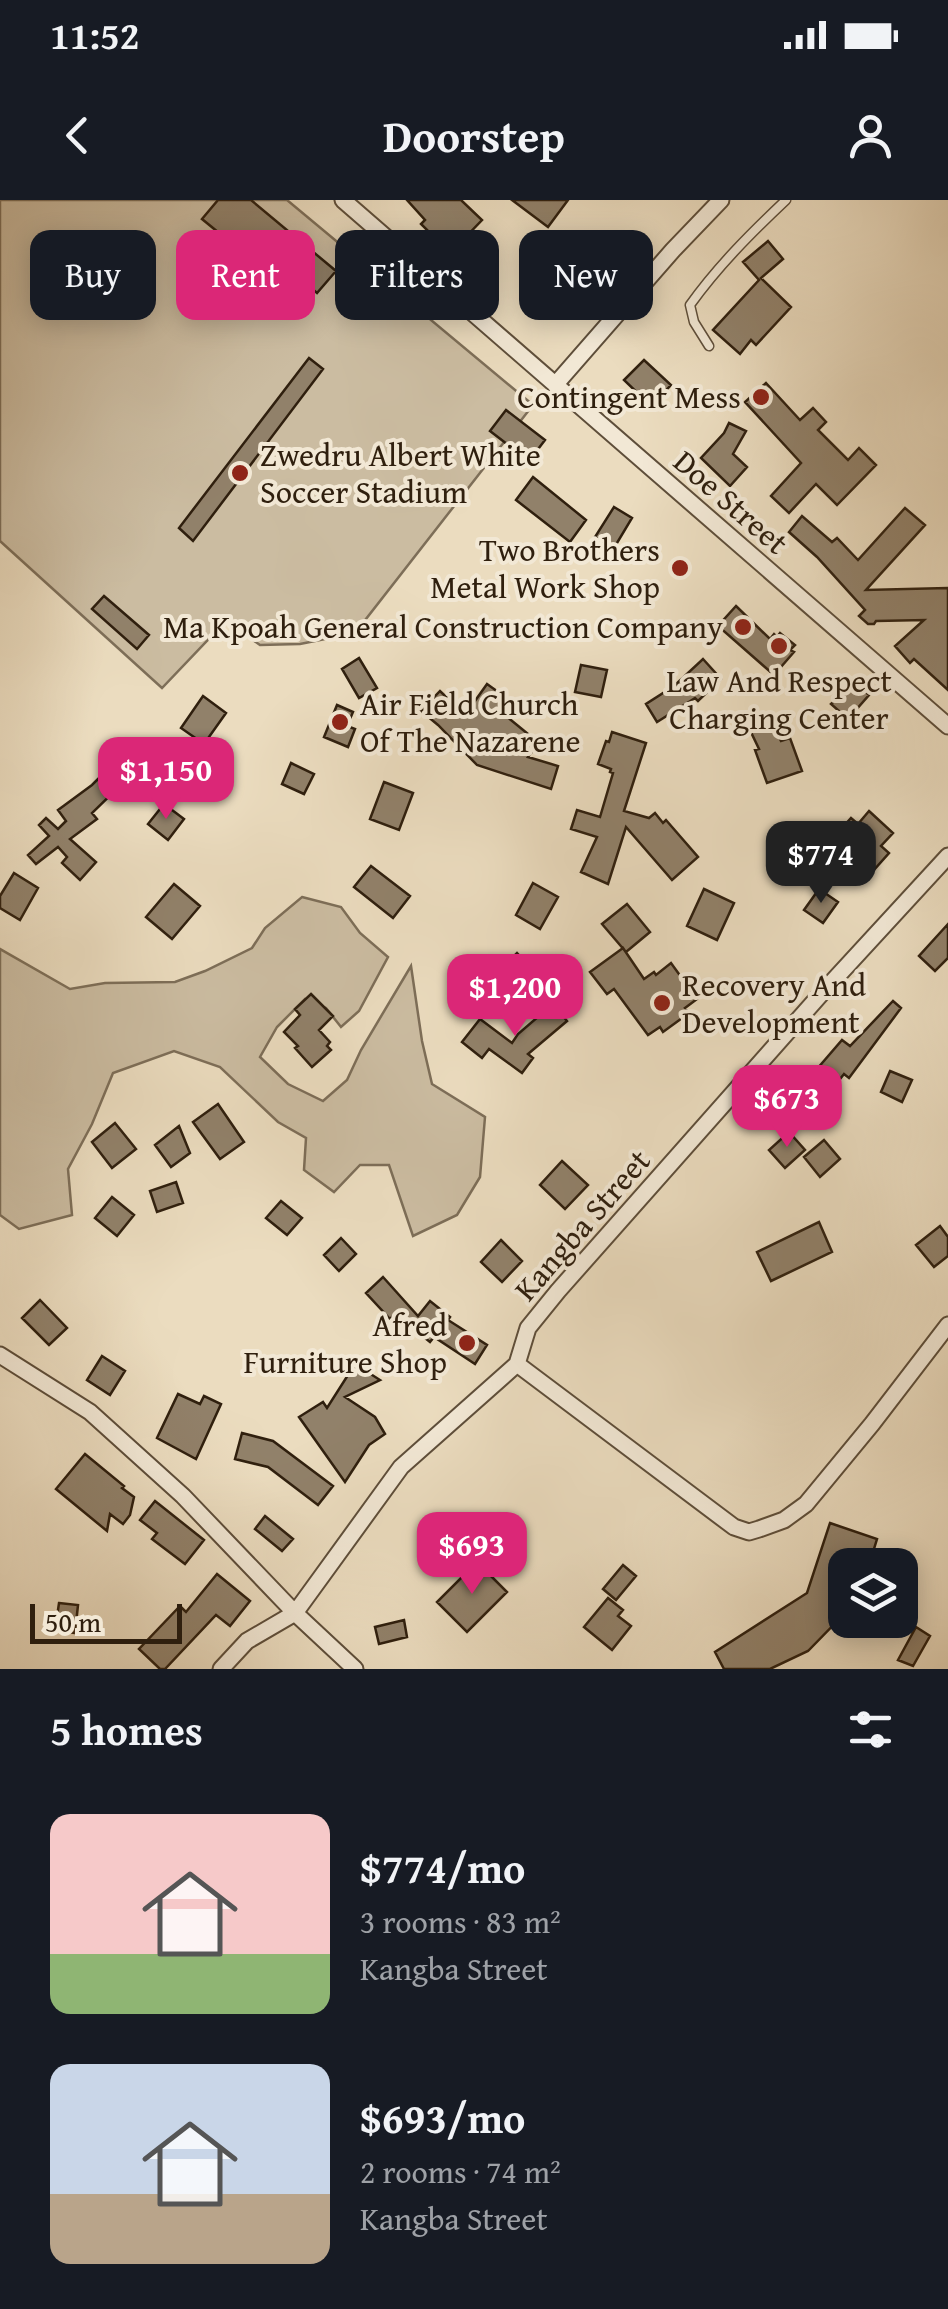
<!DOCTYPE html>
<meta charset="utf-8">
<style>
:root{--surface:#171b24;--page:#242831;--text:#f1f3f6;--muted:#9ea1a6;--accent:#db2777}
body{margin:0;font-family:"Gentium Book Plus",serif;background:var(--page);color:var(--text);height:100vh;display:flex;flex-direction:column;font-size:38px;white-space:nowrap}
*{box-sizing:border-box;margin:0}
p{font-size:32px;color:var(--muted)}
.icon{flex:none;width:55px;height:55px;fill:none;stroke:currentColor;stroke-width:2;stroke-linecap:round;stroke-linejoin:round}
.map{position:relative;height:1469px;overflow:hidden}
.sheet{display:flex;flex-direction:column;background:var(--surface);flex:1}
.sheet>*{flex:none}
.hud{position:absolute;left:30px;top:30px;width:890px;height:90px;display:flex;gap:20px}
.controls{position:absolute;left:828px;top:1348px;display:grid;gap:20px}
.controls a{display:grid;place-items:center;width:90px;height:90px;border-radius:20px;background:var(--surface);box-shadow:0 5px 25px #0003;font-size:50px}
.scale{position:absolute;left:30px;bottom:25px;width:152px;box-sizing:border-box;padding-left:10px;border:5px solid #2f1f0e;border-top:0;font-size:28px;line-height:35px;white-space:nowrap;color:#2f1f0e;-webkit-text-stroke:8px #f2e8d5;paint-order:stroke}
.price{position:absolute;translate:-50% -85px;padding:0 22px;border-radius:20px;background:var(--accent);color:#fff;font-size:32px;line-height:65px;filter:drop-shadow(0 2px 5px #0008)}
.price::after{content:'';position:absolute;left:50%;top:60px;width:30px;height:22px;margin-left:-15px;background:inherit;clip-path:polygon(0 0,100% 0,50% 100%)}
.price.selected{background:#222;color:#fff}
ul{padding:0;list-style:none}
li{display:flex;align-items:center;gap:30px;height:250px;padding:0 50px}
li span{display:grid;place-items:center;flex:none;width:280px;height:200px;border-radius:20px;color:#555}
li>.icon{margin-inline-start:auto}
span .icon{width:120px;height:120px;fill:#fffc;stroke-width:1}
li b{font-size:42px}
h2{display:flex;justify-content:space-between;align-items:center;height:120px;padding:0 50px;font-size:42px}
.chip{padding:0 35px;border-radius:20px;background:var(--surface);box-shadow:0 5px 25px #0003;font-size:35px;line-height:90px}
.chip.selected{background:var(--accent);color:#fff}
.status{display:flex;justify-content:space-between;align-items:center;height:70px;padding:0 50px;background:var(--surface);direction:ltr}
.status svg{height:28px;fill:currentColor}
header{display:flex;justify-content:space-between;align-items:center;height:130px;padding:0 50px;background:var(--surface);font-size:45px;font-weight:700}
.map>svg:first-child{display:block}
</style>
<div class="status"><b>11:52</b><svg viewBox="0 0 49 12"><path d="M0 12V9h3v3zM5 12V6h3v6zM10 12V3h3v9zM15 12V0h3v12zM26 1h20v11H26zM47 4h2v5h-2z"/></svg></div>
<header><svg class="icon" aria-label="back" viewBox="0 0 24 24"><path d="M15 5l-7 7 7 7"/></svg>Doorstep<svg class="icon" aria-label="person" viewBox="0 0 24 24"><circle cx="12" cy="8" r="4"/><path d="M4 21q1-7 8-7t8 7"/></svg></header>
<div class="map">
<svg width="948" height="1469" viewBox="0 0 948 1469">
<rect width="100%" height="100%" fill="#ebdcbf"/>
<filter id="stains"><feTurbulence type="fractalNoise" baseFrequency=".002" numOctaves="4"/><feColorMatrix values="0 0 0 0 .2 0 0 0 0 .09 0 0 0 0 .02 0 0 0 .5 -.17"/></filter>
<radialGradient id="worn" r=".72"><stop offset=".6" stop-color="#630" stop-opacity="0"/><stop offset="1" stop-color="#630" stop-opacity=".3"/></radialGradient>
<path fill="#cbbca1" stroke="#7d6e58" stroke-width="2.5" d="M0,0H287L533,205L355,433L300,444L260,445L226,421L162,488L0,341Z
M302,697L341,707L360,733L388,757L359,811L341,827L326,808L305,799L277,827L260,857L288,884L323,901L347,880L361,850L411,766L422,841L432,884L485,917L480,977L457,1015L413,1036L389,965H360L334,992L304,970L306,938L278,922L220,867L174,851L113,873L92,924L68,969L72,1015L19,1029L0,1015V749L70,789L105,783L175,782L205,771L252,748L265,728Z"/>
<path fill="#91816a" stroke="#2f1f0e" stroke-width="2.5" d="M218,0H251L336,71L317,93L246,34L235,46L202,19Z
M407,0H461L482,20L455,48L439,33L435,38L421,24L425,20Z
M512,0H568L548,27Z
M768,41L783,59L761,78L791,107L756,145L751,140L740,154L713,130L759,80L743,62Z
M571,72L584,89L564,104L552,87Z
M309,158L323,169L193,341L179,328Z
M644,160L671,185L651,206L624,180Z
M766,183L800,220L813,208L826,222L818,230L848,260L859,248L876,265L837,305L816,284L789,313L771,296L801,263L745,202Z
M506,210L545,240L529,261L490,231Z
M729,223L746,231L733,254L747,267L730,286L701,258L724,233Z
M533,277L586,320L570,342L516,300Z
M614,307L632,318L614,348L595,337Z
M905,308L925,325L866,390L948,388V490L914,459L910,463L895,446L924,420L876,421L874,424H868L859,416L865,410L817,357L789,332L802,316L832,342L837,338L858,360Z
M104,396L149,435L137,449L92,409Z
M736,406L770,439L774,434L777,437L780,433L795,445L790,450L794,452L774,475L718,426Z
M359,458L377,488L359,498L342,469Z
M703,459L721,479L698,501L695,498L657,522L646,504L674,486Z
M581,465L607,470L601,497L575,492Z
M855,482L869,495L848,519L831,504Z
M487,484L508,499L500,511L539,543L528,557L558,566L551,589L477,565L438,525L421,511L440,491L465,515Z
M203,496L226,513L204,544L181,528Z
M337,505L353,512L347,526L355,529L348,547L324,537Z
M769,518L781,541L790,538L802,571L767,583L755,550L759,549L749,528Z
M612,532L646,543L624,611L649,618L655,613L663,623L666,620L698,657L672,680L626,627L608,684L581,672L597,637L571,629L577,610L600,617L613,573L610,572L611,569L598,564L606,541L609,542Z
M291,563L314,574L304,594L282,584Z
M111,566L125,581L92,613L97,619L70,639L96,662L80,680L62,663L67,657L58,647L36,664L28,655L49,636L39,625L46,618L58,629L66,621L58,610L92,585Z
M384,582L413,593L399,630L370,619Z
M164,604L184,619L168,640L148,624Z
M869,611L893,633L881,646L889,653L873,671L865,664L855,676L830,654L841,642L835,636L851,618L858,624Z
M371,666L410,696L393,718L354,687Z
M14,673L38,688L20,720L0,708V696Z
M533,683L558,697L540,729L516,715Z
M174,684L200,706L172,739L146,717Z
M704,689L734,703L717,740L687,726Z
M819,689L838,702L823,723L804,710Z
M627,704L650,732L626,752L602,724Z
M948,724V758L935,771L919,756Z
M623,748L644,779L654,772L656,775L671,763L697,799L685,808L689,813L663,832L660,827L648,835L614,789L607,794L590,772Z
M517,753L533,770L518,786L501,769Z
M311,794L333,816L319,830L330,842L327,846L331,850L312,867L295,848L298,846L284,832L300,815L295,809Z
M893,801L901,808L849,878L844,874L818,907L798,891L842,840L850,846Z
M553,804L567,821L528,854L533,858L522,873L489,849L482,858L462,842L480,819L512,843L518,834Z
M890,871L912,880L902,902L881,892Z
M218,904L244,942L220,959L193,922Z
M115,923L136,949L112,968L92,942Z
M179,926L190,953L171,967L155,945Z
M789,932L805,950L785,968L769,950Z
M824,940L840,959L820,977L804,957Z
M562,961L588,985L565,1009L540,985Z
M176,982L183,1003L157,1012L150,991Z
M112,997L134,1015L117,1036L95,1018Z
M281,1001L302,1018L287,1035L266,1018Z
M819,1022L832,1052L771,1081L757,1052Z
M940,1026L948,1037V1056L934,1067L916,1045Z
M341,1038L356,1054L339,1071L324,1055Z
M501,1040L522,1061L502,1082L481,1062Z
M383,1077L418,1116L430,1101L450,1117L448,1120L487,1145L475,1164L434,1137L430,1142L395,1114L390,1119L366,1093Z
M40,1100L67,1128L49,1145L22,1118Z
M102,1156L125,1171L110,1195L87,1180Z
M355,1164L380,1180L345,1197L375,1217L385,1234L369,1245L345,1282L299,1217L323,1202L327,1208Z
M178,1194L200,1204L204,1196L221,1204L196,1259L157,1238Z
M242,1233L273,1241L333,1286L318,1305L268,1267L235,1259Z
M85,1254L124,1286L122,1288L134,1297L130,1315L123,1324L110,1314L107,1331L56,1289Z
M155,1301L204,1340L185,1364L152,1339L157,1333L140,1320Z
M265,1316L293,1339L282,1351L255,1329Z
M830,1323L877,1339L869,1365H845V1413L808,1451L770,1469H724L715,1452L807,1393Z
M477,1362L507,1392L467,1432L437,1402Z
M623,1365L636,1376L616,1400L603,1389Z
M217,1374L250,1401L230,1426L216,1415L165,1469H160L139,1449L180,1406L186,1412Z
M608,1398L623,1410L618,1416L631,1426L612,1450L584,1427Z
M59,1403L78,1405L75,1433L55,1430Z
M404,1420L407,1437L379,1444L375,1427Z
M916,1427L930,1436L913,1466L898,1460Z"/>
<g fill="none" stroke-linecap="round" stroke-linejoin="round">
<defs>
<path id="lane" d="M709,146L694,122L690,105C718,66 751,33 786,0"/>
<path id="street" d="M343,0L948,526
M555,185L673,50L721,0
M0,1155L90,1212L183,1296L295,1413L355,1469
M517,1164L734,1327L749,1332L759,1329L784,1320L806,1304L872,1224L948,1125
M221,1469L247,1441L295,1413L401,1267L517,1164L528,1128L558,1091L821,794L948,656"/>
</defs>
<use href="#lane" stroke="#5e4e3a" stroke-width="11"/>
<use href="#street" stroke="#5e4e3a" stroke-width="19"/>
<use href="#lane" stroke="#f2e8d5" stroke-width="8"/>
<use href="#street" stroke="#f2e8d5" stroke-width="15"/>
</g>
<g fill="#8f2418" stroke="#f2e8d5" stroke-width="4">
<circle cx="761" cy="197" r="10"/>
<circle cx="240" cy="273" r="10"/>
<circle cx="680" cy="368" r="10"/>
<circle cx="743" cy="427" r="10"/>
<circle cx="779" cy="446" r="10"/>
<circle cx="340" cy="522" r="10"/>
<circle cx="662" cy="803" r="10"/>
<circle cx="467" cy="1143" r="10"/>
</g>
<g text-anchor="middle" stroke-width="8" stroke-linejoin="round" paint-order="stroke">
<g font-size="32" fill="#2f1f0e" stroke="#f2e8d5" text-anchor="end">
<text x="741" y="208">Contingent Mess</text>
<text x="260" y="266" text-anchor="start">Zwedru Albert White<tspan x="260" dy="37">Soccer Stadium</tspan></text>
<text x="660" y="361">Two Brothers<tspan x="660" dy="37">Metal Work Shop</tspan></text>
<text x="723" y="438">Ma Kpoah General Construction Company</text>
<text x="779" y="492" text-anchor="middle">Law And Respect<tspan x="779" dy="37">Charging Center</tspan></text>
<text x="360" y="515" text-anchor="start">Air Field Church<tspan x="360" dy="37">Of The Nazarene</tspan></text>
<text x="682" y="796" text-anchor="start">Recovery And<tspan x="682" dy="37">Development</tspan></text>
<text x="447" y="1136">Afred<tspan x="447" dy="37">Furniture Shop</tspan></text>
</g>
<g font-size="32" fill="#2f1f0e" stroke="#f2e8d5">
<text transform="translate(731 302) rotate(41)" y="11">Doe Street</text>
<text transform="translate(582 1025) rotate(-49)" y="11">Kangba Street</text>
</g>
</g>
<rect width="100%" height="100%" filter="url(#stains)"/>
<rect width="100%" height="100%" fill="url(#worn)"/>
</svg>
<div class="controls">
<a><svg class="icon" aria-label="layers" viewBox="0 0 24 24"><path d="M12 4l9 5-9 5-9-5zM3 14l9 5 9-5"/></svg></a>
</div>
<div class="scale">50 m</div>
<b class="price" style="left:166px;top:622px">$1,150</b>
<b class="price selected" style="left:821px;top:706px">$774</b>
<b class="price" style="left:515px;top:839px">$1,200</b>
<b class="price" style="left:787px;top:950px">$673</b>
<b class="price" style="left:472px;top:1397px">$693</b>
<div class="hud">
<a class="chip">Buy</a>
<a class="chip selected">Rent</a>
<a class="chip">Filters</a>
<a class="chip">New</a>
</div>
</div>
<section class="sheet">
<h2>5 homes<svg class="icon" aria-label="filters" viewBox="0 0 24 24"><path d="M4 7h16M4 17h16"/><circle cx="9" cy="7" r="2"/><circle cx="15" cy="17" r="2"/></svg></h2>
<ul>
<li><span style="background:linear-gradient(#f6c9c9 70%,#8fb573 0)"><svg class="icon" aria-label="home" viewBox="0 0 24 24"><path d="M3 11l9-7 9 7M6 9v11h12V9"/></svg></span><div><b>$774/mo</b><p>3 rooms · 83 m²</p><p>Kangba Street</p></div></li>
<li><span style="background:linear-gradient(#c9d6e8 65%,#b9a48a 0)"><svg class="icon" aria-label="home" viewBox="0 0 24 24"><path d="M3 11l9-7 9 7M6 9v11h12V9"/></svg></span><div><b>$693/mo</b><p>2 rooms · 74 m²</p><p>Kangba Street</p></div></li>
</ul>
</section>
